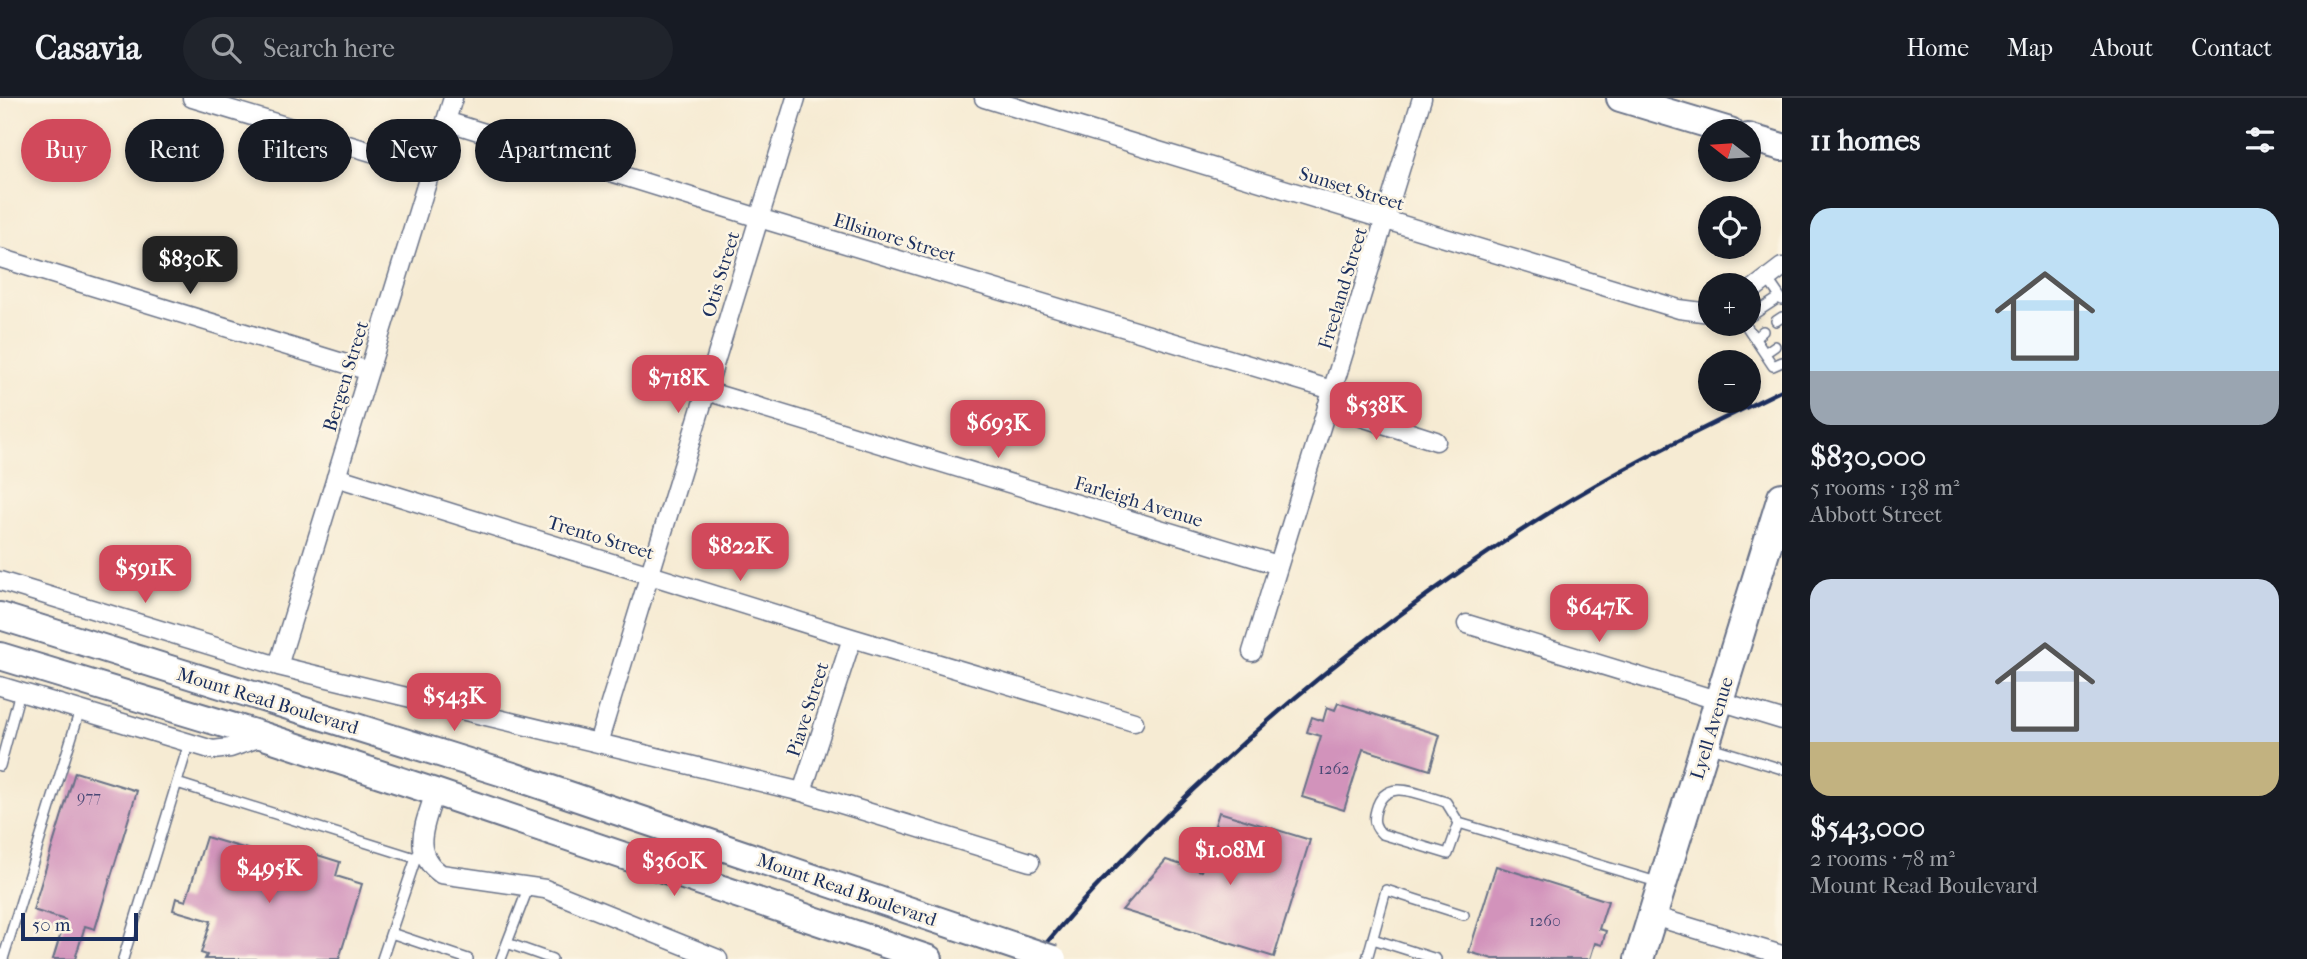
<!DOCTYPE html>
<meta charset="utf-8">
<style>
:root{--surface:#171b24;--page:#20242c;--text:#f1f3f6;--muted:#9ea1a6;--line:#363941;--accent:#d1495b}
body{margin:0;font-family:"IM FELL French Canon",serif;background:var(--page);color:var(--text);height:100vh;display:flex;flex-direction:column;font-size:26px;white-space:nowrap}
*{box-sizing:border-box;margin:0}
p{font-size:23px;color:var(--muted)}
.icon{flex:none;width:38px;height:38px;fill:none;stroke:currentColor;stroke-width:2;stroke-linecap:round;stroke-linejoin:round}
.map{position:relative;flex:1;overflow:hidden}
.sheet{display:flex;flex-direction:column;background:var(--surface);width:525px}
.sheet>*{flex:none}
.guide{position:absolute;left:21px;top:21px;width:665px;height:63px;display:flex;gap:14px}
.needle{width:46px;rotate:287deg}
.fabs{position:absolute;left:1698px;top:21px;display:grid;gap:14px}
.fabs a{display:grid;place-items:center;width:63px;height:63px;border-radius:50%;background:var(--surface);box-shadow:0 4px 10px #0003;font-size:35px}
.scale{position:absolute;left:21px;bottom:18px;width:117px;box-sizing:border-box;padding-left:7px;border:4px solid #1b2f5e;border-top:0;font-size:19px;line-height:24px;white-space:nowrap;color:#1b2f5e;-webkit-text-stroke:5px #fcf5e5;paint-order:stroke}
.price{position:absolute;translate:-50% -60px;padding:0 16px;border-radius:14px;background:var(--accent);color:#fff;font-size:23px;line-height:46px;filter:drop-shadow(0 2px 4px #0008)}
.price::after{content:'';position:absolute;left:50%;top:42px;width:21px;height:16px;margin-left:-10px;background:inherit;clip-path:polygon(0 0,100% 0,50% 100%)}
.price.active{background:#222;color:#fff}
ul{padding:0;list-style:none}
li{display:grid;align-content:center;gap:14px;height:371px;padding:0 28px}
li span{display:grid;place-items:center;height:217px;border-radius:21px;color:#555}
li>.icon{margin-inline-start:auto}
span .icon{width:126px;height:126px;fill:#fffc;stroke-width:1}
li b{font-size:30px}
h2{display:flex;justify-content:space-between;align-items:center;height:84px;padding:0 28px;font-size:30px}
.chip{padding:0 24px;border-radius:32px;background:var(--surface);box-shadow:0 4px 10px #0003;font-size:24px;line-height:63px}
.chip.active{background:var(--accent);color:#fff}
header{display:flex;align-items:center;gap:42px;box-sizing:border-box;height:98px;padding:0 35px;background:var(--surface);border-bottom:2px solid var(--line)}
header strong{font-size:33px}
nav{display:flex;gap:38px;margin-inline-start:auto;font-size:24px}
.search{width:490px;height:63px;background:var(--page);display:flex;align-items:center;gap:18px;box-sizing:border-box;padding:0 24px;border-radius:38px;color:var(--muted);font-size:26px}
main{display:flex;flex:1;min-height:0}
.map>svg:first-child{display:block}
</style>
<header>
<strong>Casavia</strong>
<div class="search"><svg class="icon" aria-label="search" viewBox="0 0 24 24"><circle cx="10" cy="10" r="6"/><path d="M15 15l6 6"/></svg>Search here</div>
<nav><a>Home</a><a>Map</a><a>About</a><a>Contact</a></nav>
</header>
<main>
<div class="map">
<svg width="1782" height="861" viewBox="0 0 1782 861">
<rect width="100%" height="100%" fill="#fcf5e5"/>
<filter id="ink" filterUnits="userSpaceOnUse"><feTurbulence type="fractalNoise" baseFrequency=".0143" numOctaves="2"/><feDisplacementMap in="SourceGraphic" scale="14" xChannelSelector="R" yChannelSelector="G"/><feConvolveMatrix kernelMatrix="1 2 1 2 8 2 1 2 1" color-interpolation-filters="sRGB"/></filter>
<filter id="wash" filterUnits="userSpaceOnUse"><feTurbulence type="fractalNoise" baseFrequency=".00686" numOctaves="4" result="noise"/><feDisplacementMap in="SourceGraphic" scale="28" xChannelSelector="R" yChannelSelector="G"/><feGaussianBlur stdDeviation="1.57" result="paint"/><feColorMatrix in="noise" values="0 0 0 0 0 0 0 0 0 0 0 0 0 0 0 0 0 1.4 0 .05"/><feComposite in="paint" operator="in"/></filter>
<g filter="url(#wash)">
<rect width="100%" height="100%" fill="#f6ebd3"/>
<g id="blocks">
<path fill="#d293bb" d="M1338,605L1440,637L1430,672L1363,651L1344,712L1302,699L1321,638L1307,634L1312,619L1323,623L1327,609L1335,612Z
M75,674L137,693L95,831L85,828L75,861H53L65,822L33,812Z
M1219,714L1310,742L1274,859L1122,812L1166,762L1201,773Z
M206,739L304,768L308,754L340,764L336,778L362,786L339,861H205L207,857L201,855L211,823L173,812L176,800L186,803Z
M1496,768L1608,803L1599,831L1606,833L1602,847L1595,845L1590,861H1493L1469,854Z"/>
</g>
</g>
<g filter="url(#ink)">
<use href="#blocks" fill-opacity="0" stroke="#687187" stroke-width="2"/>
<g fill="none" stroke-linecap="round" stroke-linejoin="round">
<defs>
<path id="lane" d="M1767,180L1780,199
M1748,220L1780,199L1782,202
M1776,223L1782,219
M1745,226L1773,268L1782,264
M1755,240L1763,233
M1765,255L1775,248
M1707,648L1782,671
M0,668L20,594
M177,685L415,760
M1459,725L1448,756L1382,736C1374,729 1373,722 1376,712C1385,677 1420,697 1446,704L1459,725L1657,784
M391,835L468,861
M1373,841L1436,861
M507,845L529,788
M3,861L80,612
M123,861L189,645
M382,861L417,757
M501,861L507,845L552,861
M1367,861L1386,792L1464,817"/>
<path id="street" d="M192,0L431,72
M984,0L1679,211L1710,215
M446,23L759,120L1332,292
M0,160L369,273
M1748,195L1782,169
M706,293L1278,467
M1327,308L1436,343
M336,379L852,540L1134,624
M0,483L278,568L802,694L1030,764
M1467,526L1782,622
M1252,554L1422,0
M278,568L453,0
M0,588L213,652L230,650L264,638
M598,645L796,0
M435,694C426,725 409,754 441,776L545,791L718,861
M802,694L852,540
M1653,818L1782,857"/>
<path id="secondary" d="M1620,0L1730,33
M1748,39L1782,49
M0,518L513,678L1023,851
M0,558L264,638L435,694L929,861"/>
<path id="primary" d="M1639,861L1782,399"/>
</defs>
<use href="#lane" stroke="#687187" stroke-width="12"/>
<use href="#street" stroke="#687187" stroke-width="21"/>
<use href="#secondary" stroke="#687187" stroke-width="30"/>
<use href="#primary" stroke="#687187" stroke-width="32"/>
<use href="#lane" stroke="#fff" stroke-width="9"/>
<use href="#street" stroke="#fff" stroke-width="18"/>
<use href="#secondary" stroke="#fff" stroke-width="26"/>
<use href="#primary" stroke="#fff" stroke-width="28"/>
<path stroke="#1b2f5e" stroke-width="4.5" d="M1034,861C1070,814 1113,771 1155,729C1275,608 1408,503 1552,413C1625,367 1705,330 1782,292"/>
<defs>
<path id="secondary-bridge" d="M1023,851L1053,861"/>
</defs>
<use href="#secondary-bridge" stroke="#687187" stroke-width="30" stroke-linecap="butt"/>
<use href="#secondary-bridge" stroke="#fff" stroke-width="26"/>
</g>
</g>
<g text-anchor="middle" stroke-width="5" stroke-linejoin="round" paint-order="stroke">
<g font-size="16" fill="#494875">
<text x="1334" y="676">1262</text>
<text x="89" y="704">977</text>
<text x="1545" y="828">1260</text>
</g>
<g font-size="19" fill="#1b2f5e" stroke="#fcf5e5">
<text transform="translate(1352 90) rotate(17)" y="7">Sunset Street</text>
<text transform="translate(895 139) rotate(17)" y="7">Ellsinore Street</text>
<text transform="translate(720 176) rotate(-73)" y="7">Otis Street</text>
<text transform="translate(1342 190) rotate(-73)" y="7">Freeland Street</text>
<text transform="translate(345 278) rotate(-73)" y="7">Bergen Street</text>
<text transform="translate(1139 403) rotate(17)" y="7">Farleigh Avenue</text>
<text transform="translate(601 439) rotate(17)" y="7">Trento Street</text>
<text transform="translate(268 602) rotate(17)" y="7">Mount Read Boulevard</text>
<text transform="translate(807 611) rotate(-72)" y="7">Piave Street</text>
<text transform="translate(1711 630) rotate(-73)" y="7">Lyell Avenue</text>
<text transform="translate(847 791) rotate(19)" y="7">Mount Read Boulevard</text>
</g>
</g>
</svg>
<div class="fabs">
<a><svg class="needle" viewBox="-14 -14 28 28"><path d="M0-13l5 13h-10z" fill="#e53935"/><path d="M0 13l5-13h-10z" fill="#9ea1a6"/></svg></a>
<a><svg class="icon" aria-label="locate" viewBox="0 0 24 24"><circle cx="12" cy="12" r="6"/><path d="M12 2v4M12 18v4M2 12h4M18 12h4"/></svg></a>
<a>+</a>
<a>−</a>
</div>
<div class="scale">50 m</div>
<b class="price active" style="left:190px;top:198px">$830K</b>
<b class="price" style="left:678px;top:317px">$718K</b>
<b class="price" style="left:1376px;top:344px">$538K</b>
<b class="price" style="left:998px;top:362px">$693K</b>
<b class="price" style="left:740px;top:485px">$822K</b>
<b class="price" style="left:145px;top:507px">$591K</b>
<b class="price" style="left:1599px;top:546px">$647K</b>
<b class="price" style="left:454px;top:635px">$543K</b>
<b class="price" style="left:1230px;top:789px">$1.08M</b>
<b class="price" style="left:674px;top:800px">$360K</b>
<b class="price" style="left:269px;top:807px">$495K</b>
<div class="guide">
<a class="chip active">Buy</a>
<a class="chip">Rent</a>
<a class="chip">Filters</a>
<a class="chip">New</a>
<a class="chip">Apartment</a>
</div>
</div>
<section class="sheet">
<h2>11 homes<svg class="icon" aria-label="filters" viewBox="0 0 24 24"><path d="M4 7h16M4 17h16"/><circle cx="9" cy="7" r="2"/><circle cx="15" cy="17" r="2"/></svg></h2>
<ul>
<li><span style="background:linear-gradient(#bfe0f5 75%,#9aa5b1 0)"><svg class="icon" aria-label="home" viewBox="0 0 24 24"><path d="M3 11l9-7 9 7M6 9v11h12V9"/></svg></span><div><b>$830,000</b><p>5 rooms · 138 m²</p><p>Abbott Street</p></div></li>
<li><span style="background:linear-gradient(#c9d6e8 75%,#c2b280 0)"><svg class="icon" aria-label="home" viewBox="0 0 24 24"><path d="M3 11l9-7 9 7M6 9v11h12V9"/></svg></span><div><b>$543,000</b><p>2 rooms · 78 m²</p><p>Mount Read Boulevard</p></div></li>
</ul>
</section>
</main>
